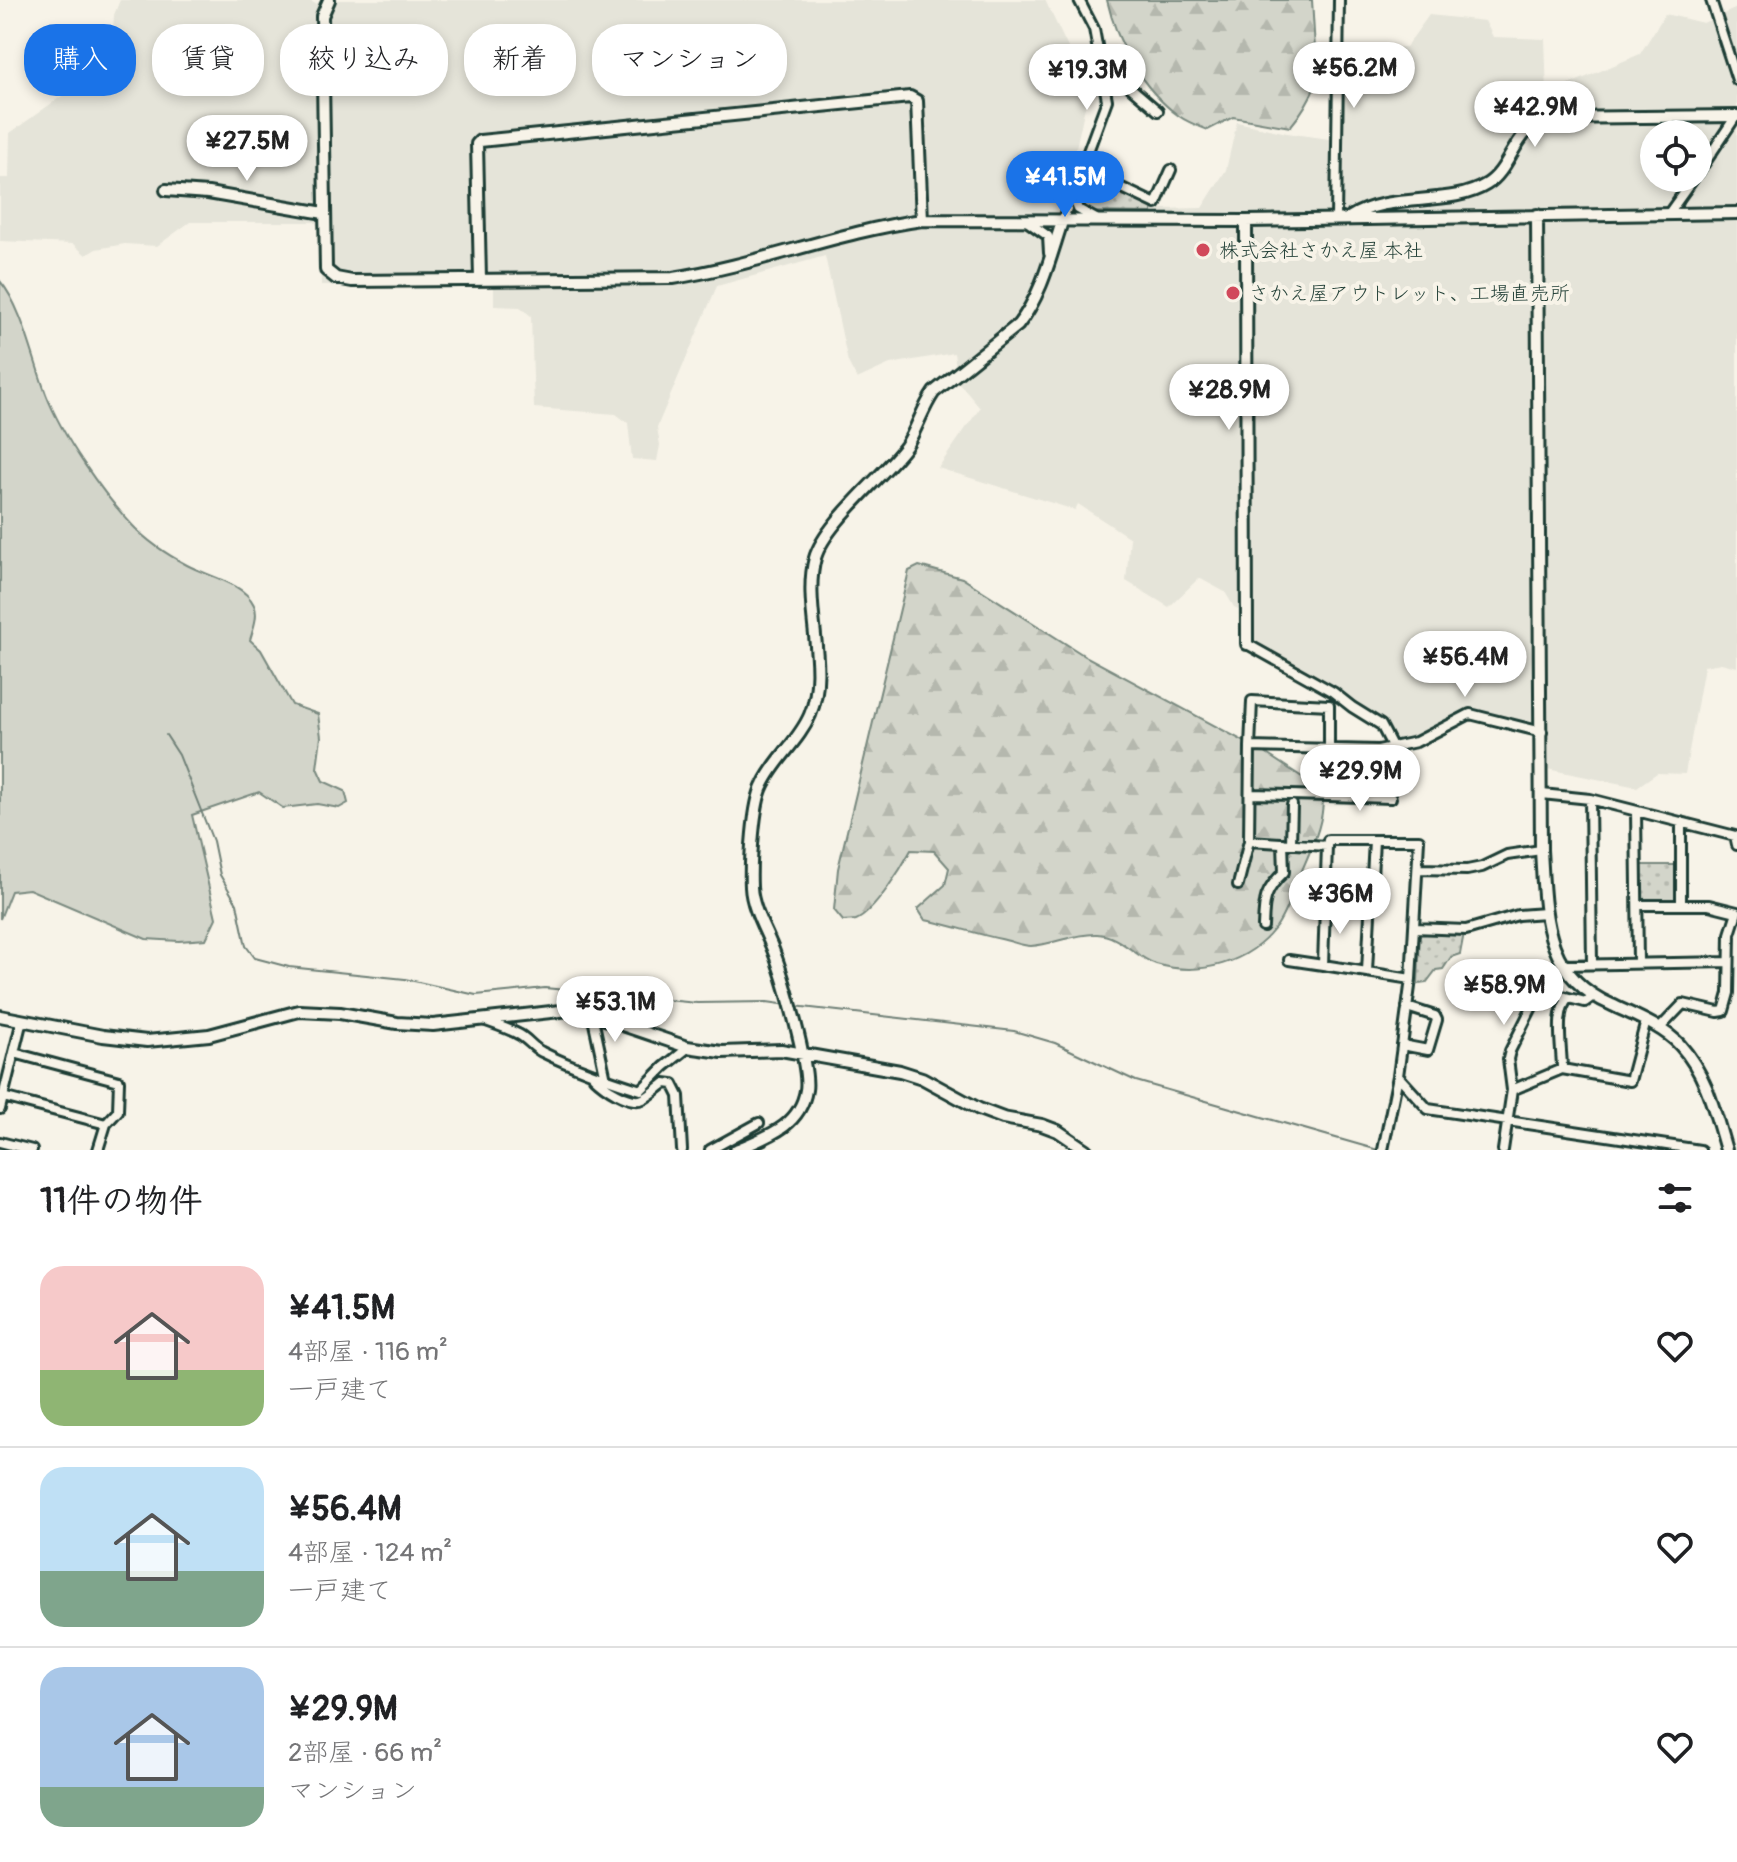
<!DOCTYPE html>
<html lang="ja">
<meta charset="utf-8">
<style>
:root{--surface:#fff;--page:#f6f6f6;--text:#202124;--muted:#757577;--line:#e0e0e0;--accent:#1a73e8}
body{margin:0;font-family:Pangolin,"Klee One",sans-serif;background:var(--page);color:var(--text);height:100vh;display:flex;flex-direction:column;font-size:30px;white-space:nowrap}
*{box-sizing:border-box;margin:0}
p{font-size:26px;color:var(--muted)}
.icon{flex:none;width:44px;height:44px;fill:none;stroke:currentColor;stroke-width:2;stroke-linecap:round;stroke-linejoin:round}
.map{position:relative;height:1150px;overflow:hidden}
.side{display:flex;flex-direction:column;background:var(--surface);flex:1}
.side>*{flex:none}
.banner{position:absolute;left:24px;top:24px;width:800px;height:72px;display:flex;gap:16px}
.controls{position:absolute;left:1640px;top:120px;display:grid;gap:16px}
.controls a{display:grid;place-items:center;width:72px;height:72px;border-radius:50%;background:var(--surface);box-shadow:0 4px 12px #0003;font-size:40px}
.price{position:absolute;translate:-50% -68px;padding:0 18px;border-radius:28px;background:#fff;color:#222;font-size:26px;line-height:52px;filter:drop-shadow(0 2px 4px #0008)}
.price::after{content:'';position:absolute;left:50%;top:48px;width:24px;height:18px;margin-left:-12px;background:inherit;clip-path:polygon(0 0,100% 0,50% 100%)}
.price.selected{background:var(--accent);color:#fff}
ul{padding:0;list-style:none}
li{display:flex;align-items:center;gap:24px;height:200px;padding:0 40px}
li+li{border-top:2px solid var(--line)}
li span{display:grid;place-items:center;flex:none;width:224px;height:160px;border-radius:24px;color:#555}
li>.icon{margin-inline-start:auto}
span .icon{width:96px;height:96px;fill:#fffc;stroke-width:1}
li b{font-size:34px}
h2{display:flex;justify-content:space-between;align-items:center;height:96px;padding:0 40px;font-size:34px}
.tag{padding:0 28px;border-radius:32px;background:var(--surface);box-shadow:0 4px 12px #0003;font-size:28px;line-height:72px}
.tag.selected{background:var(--accent);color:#fff}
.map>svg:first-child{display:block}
</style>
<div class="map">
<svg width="1737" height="1150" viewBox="0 0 1737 1150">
<defs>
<pattern id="forest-firs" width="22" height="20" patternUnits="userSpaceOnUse" patternTransform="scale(2)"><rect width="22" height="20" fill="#d3d5ca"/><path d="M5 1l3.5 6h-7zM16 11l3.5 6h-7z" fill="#b5b8ae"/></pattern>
<pattern id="park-dots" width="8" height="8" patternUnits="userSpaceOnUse" patternTransform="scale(2)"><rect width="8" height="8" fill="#d3d5ca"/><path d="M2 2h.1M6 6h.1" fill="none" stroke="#b5b8ae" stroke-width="1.8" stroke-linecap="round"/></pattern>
</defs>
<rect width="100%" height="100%" fill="#f7f3e8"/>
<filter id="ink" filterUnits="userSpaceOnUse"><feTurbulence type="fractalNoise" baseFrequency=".0125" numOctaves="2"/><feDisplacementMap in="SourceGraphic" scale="16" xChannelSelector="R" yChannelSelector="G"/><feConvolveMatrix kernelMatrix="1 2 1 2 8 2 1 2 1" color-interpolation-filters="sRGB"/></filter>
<g filter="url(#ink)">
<path fill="#e5e4d9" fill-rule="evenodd" d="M120,0H308L316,4L321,0H1045L1072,56L1059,59L1064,81L1082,92L1087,98L1072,166L1161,209L1202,208L1226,170L1237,122L1287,133L1343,141L1344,49L1406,47L1429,15L1485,21L1493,37L1545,39L1547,94L1640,54L1665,14L1703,23L1737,8V667L1721,663L1704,666L1685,774L1657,773L1637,787L1547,769V725L1470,709L1414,739L1393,742L1385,726L1250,644V615L1234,607L1225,592L1199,578L1169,607L1126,581L1130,538L1078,504L1075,510L938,468L980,408L958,382L954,353L890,364L857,379L848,362L825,256L717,286L657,427L660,445L657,461L632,459L628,423L616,414L534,408L531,316L520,307L494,306V285H321L319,229L315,222H190L157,246L125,244L96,249L86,255L73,244L0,241V178H9L10,133L111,61L114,15ZM1654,134H1698V178H1654Z"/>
<path fill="#d3d5ca" stroke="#79897f" stroke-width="2" d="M0,281C22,306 34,363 46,394C62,436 102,493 133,526C148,542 168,555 187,565C207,576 244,583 254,605C259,615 253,629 250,640L261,650L292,705L318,714L321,737L317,768L323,781L345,791L348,803L339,808L317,804L283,808L259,792L192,815L216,918L206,939L179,941L146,939L29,889L11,891L0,919Z"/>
<path fill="url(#forest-firs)" stroke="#79897f" stroke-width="2" d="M1107,0H1312L1317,82C1310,99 1302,113 1290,127L1233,117L1208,130C1198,126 1187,122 1179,116C1142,89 1117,44 1107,0Z
M919,566L962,578L1085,656L1262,751L1322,790C1327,819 1310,851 1299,877C1292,893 1286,913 1276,927C1249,963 1200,977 1156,964C1135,957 1120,935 1097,934C1074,933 1053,945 1031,946C1022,946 1011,941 1001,939C976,934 951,925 925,920L918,909L945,885L949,868L934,851L911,850C902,867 874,913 856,920C852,921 847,920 843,921L834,910L838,869L909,571Z"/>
<path fill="url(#park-dots)" stroke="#79897f" stroke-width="2" d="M1086,174L1152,205V213L1088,212L1078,201Z
M1639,865H1679V902L1640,903Z
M1420,931L1464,933L1460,954L1451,957L1443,969L1436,970L1426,983L1418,984Z"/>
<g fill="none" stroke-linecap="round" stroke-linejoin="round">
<path stroke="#6f8077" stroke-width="2" d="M166,735L179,755L213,841L220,875L237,904L246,946L255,958L289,967L405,979L476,995L545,988L697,1003L767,1002L788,1005
M794,1006L1014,1031L1055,1043L1136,1081L1378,1150"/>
<defs>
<path id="minor" d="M1711,0L1737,80
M1103,72L1115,74L1158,111
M1082,169L1156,204L1171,170
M1698,173L1736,116
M1073,197L1078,209L1096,219
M1669,213L1694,178
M1063,219L1107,100L1094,29L1079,0
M1336,219L1339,0
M1028,222L1048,236L1049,253
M1247,644L1333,692L1352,707L1381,725L1392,746
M1542,732L1470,714L1416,742L1378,750L1250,747L1249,841L1327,846L1328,840H1419L1411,979L1398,1076L1428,1109L1700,1150
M1250,747L1252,701L1329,705V796L1251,794
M1542,794L1590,799L1735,836L1737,845
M1329,796L1391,798
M1590,799L1592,964
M1636,811L1638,962
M1681,822V904
M1291,843L1292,805
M1327,846L1323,965L1411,979
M1418,869L1467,870L1482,867L1507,855L1541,850
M1238,885L1249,841
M1638,905H1709L1737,912
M1263,927C1264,900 1264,891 1284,872L1283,843
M1414,928L1466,930L1518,915L1545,913
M1289,960L1323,965
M1562,965L1729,962
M1367,971L1374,840
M1592,997L1585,1002L1569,998C1554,1010 1562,1049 1562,1069L1630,1081L1646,1021
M592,1014L606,1079
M483,1020C494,1024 507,1028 518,1034C527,1038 533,1048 542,1052C574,1068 607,1079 641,1090L664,1067L689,1047
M1659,1029L1683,1004L1718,1012L1724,1011L1729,993L1730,934L1737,912
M1402,1045L1428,1050L1437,1020L1435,1016L1407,1007
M14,1053L119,1081L118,1111L106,1124L98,1150
M594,1077C603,1086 630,1105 643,1099C650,1096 658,1088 665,1083L673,1084L679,1096L682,1150
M1512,1090L1562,1069
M3,1097L106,1124
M0,1109L22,1020
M0,1142L32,1150
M710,1150L759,1123
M1383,1150L1398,1076
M1503,1150L1512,1090L1508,1059L1510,1051L1535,1001C1548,996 1557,993 1569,998"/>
<path id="tertiary" d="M329,0L322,16L326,270L336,278L352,281L673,278C757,265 837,232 922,220L1246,221L1737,213
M166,190L208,193L324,213
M1537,215L1541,850C1545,915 1543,975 1612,1005C1635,1016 1662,1026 1680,1045C1707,1075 1715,1113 1726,1150
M1349,218C1389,191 1449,208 1487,184C1512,169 1514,127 1549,118L1737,116
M1246,221L1247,644
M480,279L477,144L480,141L910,97L917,101L922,220
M0,1016L103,1036L147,1041L209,1035L299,1011L340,1013L397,1023L433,1025L569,1010L590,1014L687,1047L722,1052L781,1050L900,1071L922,1078L979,1109L1003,1118L1042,1125L1058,1131L1086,1150
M736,1150C766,1137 800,1127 806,1090C810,1068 784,979 775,955C768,934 752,910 751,887C750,864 753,804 763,785C775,759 799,741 810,715C830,667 802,606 815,558C825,523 883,477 906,446C917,429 922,409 934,392L1018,325C1042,295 1051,254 1063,219"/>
</defs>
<use href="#minor" stroke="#1f3d34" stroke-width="14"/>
<use href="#tertiary" stroke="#1f3d34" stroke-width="16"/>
<use href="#minor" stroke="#f7f3e8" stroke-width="8"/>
<use href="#tertiary" stroke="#f7f3e8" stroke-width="10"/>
</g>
</g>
<g fill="#d1495b" stroke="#f7f3e8" stroke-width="3">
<circle cx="1203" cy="250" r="8"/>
<circle cx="1233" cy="293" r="8"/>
</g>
<g text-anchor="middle" stroke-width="8" stroke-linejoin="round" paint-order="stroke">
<g font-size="20" fill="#1f3d34" stroke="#f7f3e8" text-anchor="start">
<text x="1219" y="257">株式会社さかえ屋 本社</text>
<text x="1249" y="300">さかえ屋アウトレット、工場直売所</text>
</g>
</g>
</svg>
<div class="controls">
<a><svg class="icon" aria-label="locate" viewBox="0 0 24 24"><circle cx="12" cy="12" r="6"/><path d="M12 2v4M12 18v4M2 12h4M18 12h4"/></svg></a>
</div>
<b class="price" style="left:1354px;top:110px">¥56.2M</b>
<b class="price" style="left:1087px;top:112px">¥19.3M</b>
<b class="price" style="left:1535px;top:149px">¥42.9M</b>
<b class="price" style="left:247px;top:183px">¥27.5M</b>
<b class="price selected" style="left:1065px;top:219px">¥41.5M</b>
<b class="price" style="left:1229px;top:432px">¥28.9M</b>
<b class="price" style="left:1465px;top:699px">¥56.4M</b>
<b class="price" style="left:1360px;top:813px">¥29.9M</b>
<b class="price" style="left:1340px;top:936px">¥36M</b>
<b class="price" style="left:1504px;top:1027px">¥58.9M</b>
<b class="price" style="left:615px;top:1044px">¥53.1M</b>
<div class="banner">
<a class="tag selected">購入</a>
<a class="tag">賃貸</a>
<a class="tag">絞り込み</a>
<a class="tag">新着</a>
<a class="tag">マンション</a>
</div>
</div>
<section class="side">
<h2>11件の物件<svg class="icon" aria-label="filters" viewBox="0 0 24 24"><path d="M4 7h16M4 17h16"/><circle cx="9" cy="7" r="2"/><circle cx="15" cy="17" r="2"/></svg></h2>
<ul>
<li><span style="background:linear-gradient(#f6c9c9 65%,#8fb573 0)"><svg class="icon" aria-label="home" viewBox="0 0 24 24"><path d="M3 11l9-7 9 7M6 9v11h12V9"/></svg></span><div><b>¥41.5M</b><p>4部屋 · 116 m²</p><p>一戸建て</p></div><svg class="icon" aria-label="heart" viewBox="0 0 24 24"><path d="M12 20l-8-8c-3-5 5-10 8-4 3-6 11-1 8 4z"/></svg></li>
<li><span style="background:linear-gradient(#bfe0f5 65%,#7fa58c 0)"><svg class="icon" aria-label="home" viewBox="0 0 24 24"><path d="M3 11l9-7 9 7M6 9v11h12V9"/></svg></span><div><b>¥56.4M</b><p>4部屋 · 124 m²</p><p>一戸建て</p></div><svg class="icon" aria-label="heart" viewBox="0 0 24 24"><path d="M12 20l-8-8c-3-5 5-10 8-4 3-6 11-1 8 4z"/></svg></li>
<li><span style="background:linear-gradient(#a9c7e8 75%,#7fa58c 0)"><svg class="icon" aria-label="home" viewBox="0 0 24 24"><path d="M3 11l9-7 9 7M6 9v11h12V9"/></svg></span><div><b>¥29.9M</b><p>2部屋 · 66 m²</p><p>マンション</p></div><svg class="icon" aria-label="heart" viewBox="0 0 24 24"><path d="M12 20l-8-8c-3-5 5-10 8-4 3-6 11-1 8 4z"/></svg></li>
</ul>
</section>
